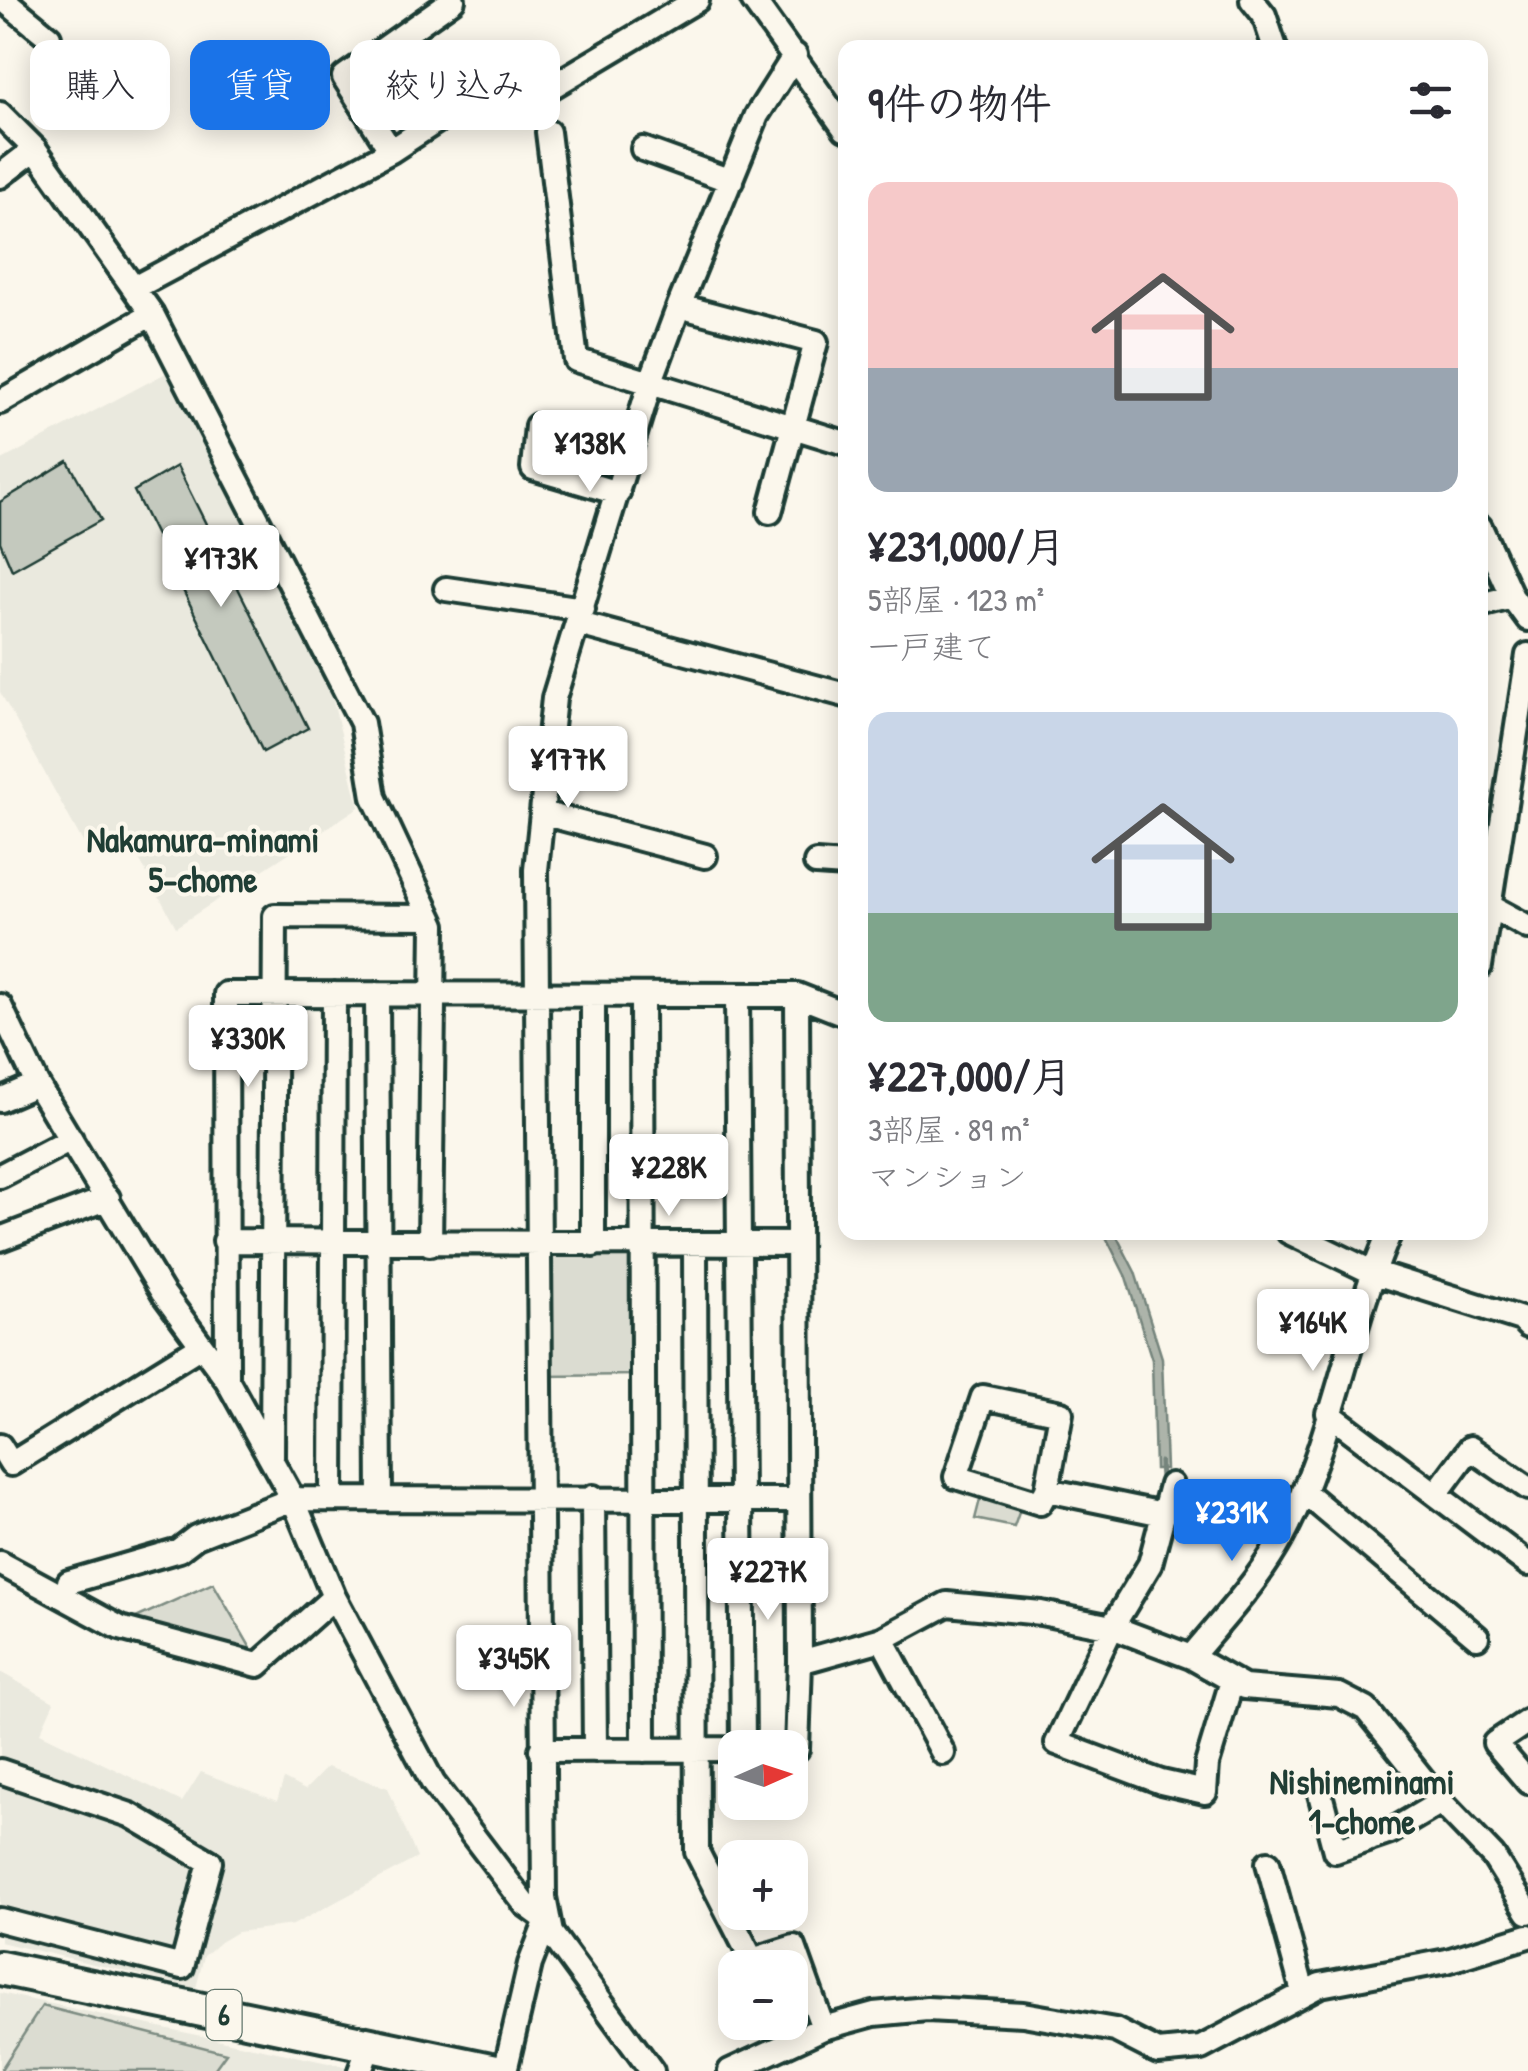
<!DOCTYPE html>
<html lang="ja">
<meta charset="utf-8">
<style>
:root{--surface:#fff;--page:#f2f2f3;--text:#2b2b33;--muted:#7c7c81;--accent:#1a73e8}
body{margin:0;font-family:"Patrick Hand","Klee One",sans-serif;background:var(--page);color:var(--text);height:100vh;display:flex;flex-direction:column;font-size:38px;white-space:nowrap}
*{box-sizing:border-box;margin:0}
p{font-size:32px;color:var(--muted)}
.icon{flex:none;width:55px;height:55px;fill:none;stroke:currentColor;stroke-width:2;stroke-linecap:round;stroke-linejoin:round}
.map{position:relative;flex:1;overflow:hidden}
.details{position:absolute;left:838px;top:40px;width:650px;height:1200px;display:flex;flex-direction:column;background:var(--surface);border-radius:20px;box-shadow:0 5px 25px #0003}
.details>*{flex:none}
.top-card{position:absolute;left:30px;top:40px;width:658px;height:90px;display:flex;gap:20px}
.needle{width:65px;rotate:87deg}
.buttons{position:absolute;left:718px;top:1730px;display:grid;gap:20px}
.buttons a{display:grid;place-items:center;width:90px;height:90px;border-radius:20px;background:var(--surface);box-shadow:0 5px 25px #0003;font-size:50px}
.price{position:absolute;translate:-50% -85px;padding:0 22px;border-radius:10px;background:#fff;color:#222;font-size:32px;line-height:65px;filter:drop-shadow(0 2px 5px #0008)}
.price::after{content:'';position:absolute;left:50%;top:60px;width:30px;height:22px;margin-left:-15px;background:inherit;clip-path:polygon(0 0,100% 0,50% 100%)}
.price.active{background:var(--accent);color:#fff}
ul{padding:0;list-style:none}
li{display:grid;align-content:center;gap:20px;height:530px;padding:0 30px}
li span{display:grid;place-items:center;height:310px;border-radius:20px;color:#555}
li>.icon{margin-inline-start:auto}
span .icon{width:180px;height:180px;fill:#fffc;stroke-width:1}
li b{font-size:42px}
h2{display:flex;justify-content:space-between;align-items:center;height:120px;padding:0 30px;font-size:42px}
.pill{padding:0 35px;border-radius:20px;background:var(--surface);box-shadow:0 5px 25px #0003;font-size:35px;line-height:90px}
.pill.active{background:var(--accent);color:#fff}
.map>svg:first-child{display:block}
</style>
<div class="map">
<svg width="1528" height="2071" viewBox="0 0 1528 2071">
<rect width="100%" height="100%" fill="#fbf7ec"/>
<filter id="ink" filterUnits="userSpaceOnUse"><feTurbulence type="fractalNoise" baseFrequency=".01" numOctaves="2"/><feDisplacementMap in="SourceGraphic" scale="20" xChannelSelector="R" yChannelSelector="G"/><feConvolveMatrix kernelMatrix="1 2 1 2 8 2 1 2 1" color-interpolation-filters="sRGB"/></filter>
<g filter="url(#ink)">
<path fill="#eae9de" d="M166,373L331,693L359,807L176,927L127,837L90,855L0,692V461Z
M0,1672L54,1702L40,1733L182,1802L201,1772L277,1801L284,1779L305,1790L327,1767L388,1788L417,1858L293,1925L237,1932L220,1942L204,1956L196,1988L0,1942Z
M0,1993L347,2067L350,2071H0Z"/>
<path fill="#dbdcd1" stroke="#7d8c82" stroke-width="2.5" d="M638,1249L640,1375L541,1376L540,1250Z
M983,1488L1023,1501L1014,1527L975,1519Z
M213,1583L256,1657L125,1623Z
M42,2006L226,2053L213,2071H0Z"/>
<path fill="#adb4aa" stroke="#74847b" stroke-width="2.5" d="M1104,1233H1115L1135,1272L1162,1358L1166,1469H1155L1152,1360L1126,1277Z"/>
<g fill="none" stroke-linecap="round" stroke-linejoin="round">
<path stroke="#74847b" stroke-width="5" d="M1160,1462L1161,1479"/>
</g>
<path fill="#c4c9be" stroke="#1f3d34" stroke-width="2.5" d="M68,461L101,520L12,570L0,542V502Z
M177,466L308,728L263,752L134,491Z"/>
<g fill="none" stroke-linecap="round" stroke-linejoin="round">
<defs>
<path id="minor" d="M4,0L49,37
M753,0L845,129
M1252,0L1264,15L1275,48
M0,114L35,149L152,314L362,723L374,797L434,925L430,1244
M548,132L576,360L845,443
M643,149L731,181
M391,151L344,77L453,0
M0,176L35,149
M134,288L391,151L487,88L511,111L697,0
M679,306L816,342L770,512
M0,402L152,314
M537,426L533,468L618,493
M1480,527L1512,597L1528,619
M446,589L583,609
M1480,605L1512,597
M579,624L845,695
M542,813L705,856
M816,863L845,865
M1480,901L1528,927
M1480,966L1528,655
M377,994L380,1498
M593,995V1245
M642,995L644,1750
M737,995L743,1748
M0,1006L37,1084L163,1293L227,1380L293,1499L334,1597L433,1783L525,1904L547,1920
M0,1100L37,1084
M0,1176L71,1139
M1289,1232L1372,1272L1521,1319L1528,1326
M0,1239L108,1198
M225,1241L798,1244
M695,1245L697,1852L752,1960L794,1947L823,2028
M227,1380L226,994L797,995L845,1014
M1328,1413L1528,1564
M0,1446L11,1464L201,1346
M272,1457L275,916L430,917
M1171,1485L1150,1564L1112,1627L1057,1743L1161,1782L1205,1792L1207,1764L1232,1681
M1047,1490L1061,1413L983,1397L956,1477L1040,1503L1047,1490L1163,1514
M1303,1491L1477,1637
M1436,1494L1470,1448L1528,1488
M593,1497L595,1750
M332,1499L334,994
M0,1563L120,1628L258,1665L334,1597
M69,1582L179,1550L196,1537L293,1499L799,1500
M882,1639L943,1753
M1191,1657C1220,1622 1253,1587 1276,1548C1332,1452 1345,1334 1390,1232
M800,1662L882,1639L947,1604L1041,1613L1112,1627L1191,1657L1244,1687L1339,1695L1366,1709L1441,1802L1493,1856L1528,1912
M1528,1721L1495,1743L1528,1782
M790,1749H797L800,1662L797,995
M541,1750L735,1749
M0,1771L130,1815L210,1862L182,1967L0,1920
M1319,1790L1335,1851L1390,1832L1441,1802
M1268,1863L1303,1992
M360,2071L370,2044
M505,2071L530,1964L547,1920
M652,2071L551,1933L544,1897L536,870L554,698L651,381L679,306L757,115L795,55
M730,2071L823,2028L874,2014L927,2009L1023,2014L1115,2030L1158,2052L1201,2048L1320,1985L1447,1961L1528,1936"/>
<path id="highway" d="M0,1968L496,2071"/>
</defs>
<use href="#minor" stroke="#1f3d34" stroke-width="30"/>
<use href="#highway" stroke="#1f3d34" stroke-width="40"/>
<use href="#minor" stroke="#fbf7ec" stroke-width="22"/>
<use href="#highway" stroke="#fbf7ec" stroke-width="32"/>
</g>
</g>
<g text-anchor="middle" stroke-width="8" stroke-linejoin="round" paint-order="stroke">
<rect fill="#fbf7ec" stroke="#61756b" stroke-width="2.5" x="206.5" y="1990" width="35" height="50" rx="8"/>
<g font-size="30" font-weight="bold" fill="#1f3d34">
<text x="224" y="2025">6</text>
</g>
<g font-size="35" font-weight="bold" fill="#1f3d34" stroke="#fbf7ec">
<text x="203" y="852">Nakamura-minami<tspan x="203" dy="40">5-chome</tspan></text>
<text x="1362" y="1794">Nishineminami<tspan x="1362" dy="40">1-chome</tspan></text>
</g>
</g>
</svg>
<div class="buttons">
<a><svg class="needle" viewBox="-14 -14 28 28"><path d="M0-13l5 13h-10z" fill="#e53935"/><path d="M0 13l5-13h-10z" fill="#7c7c81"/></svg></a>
<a>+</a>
<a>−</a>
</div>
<b class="price" style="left:590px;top:495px">¥138K</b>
<b class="price" style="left:221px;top:610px">¥173K</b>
<b class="price" style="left:568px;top:811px">¥177K</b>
<b class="price" style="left:248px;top:1090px">¥330K</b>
<b class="price" style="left:669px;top:1219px">¥228K</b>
<b class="price" style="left:1313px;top:1374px">¥164K</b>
<b class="price active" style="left:1232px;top:1564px">¥231K</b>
<b class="price" style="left:768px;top:1623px">¥227K</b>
<b class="price" style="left:514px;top:1710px">¥345K</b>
<div class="top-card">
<a class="pill">購入</a>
<a class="pill active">賃貸</a>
<a class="pill">絞り込み</a>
</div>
<section class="details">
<h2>9件の物件<svg class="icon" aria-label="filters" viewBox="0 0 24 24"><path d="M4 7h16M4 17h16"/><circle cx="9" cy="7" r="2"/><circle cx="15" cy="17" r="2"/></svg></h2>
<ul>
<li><span style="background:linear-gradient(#f6c9c9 60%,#9aa5b1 0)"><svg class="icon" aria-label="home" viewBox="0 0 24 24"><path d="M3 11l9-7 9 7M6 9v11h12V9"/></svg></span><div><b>¥231,000/月</b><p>5部屋 · 123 m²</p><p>一戸建て</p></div></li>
<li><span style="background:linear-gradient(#c9d6e8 65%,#7fa58c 0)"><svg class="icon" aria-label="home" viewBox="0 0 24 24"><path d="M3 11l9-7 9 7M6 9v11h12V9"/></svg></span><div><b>¥227,000/月</b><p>3部屋 · 89 m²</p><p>マンション</p></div></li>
</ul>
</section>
</div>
